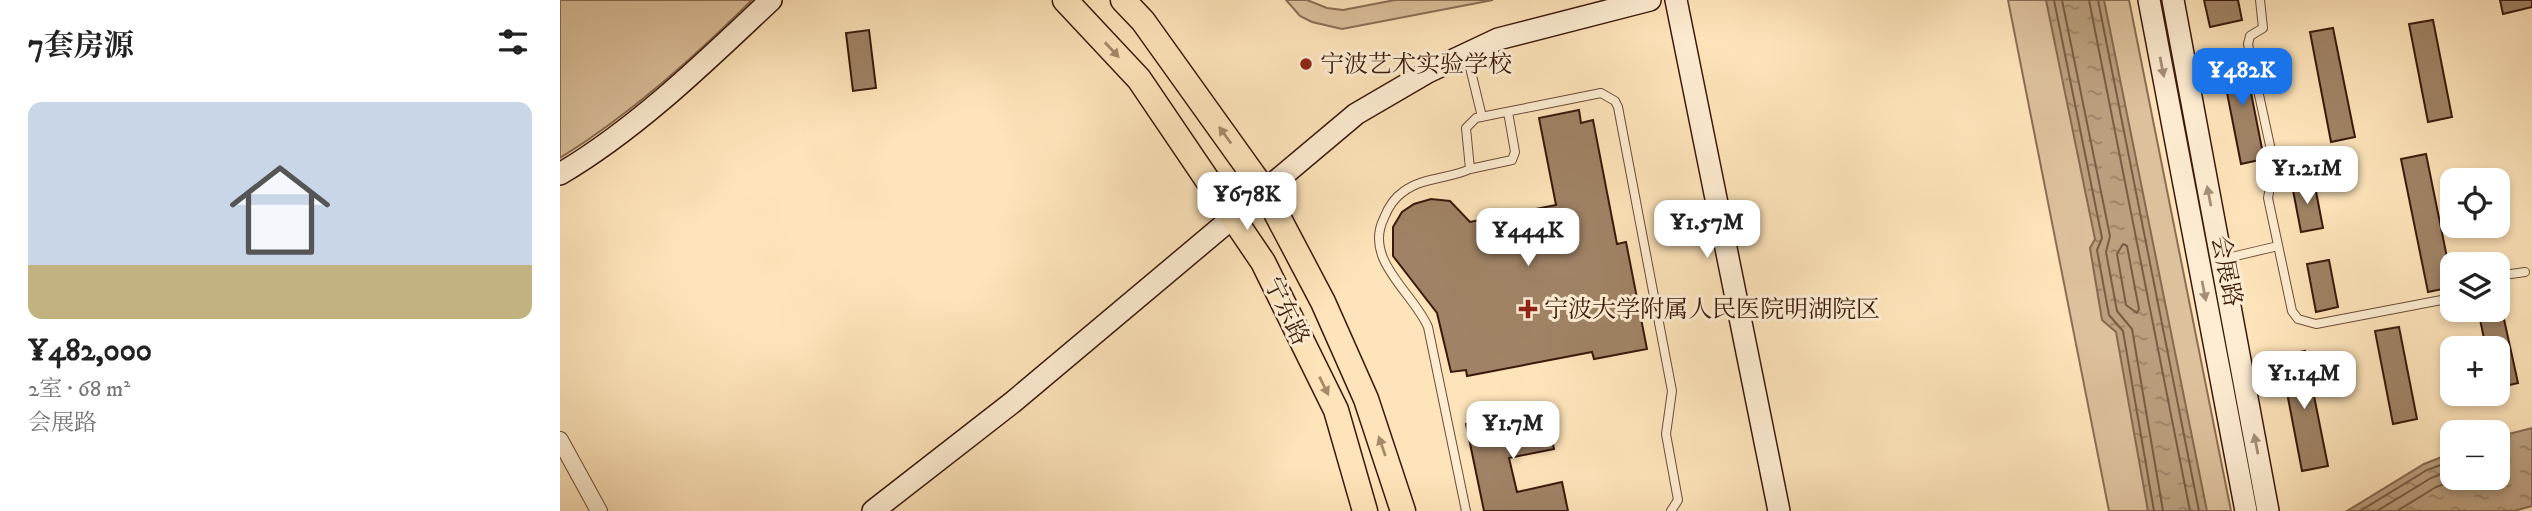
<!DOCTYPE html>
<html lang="zh">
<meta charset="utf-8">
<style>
:root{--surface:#fff;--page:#f2f2f2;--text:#222;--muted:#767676;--line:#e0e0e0;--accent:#1a73e8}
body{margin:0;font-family:"IM FELL DW Pica","Noto Serif SC",serif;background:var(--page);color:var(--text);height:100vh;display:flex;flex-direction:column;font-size:26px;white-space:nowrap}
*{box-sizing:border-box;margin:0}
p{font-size:23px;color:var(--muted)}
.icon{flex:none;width:38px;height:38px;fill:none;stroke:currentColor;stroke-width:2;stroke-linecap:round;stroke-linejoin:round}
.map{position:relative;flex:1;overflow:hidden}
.side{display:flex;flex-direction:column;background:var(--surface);width:560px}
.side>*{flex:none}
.controls{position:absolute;left:1880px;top:168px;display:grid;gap:14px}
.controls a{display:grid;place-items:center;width:70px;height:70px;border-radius:14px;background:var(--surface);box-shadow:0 4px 10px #0003;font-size:35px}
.price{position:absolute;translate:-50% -60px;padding:0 16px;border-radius:14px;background:#fff;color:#222;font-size:23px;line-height:46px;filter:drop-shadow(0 2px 4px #0008)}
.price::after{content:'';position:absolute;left:50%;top:42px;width:21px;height:16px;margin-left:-10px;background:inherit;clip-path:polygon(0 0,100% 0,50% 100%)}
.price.active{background:var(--accent);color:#fff}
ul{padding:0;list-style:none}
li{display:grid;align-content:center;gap:14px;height:371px;padding:0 28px}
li+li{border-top:2px solid var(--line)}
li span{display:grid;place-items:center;height:217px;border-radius:14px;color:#555}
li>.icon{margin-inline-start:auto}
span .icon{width:126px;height:126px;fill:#fffc;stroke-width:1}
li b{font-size:30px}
h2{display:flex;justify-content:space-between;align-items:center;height:84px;padding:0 28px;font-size:30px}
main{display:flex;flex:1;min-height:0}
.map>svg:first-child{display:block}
</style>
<main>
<section class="side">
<h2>7套房源<svg class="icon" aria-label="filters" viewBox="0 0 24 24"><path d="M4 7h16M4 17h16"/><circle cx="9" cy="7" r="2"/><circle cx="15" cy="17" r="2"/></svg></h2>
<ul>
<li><span style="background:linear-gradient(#c9d6e8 75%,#c2b280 0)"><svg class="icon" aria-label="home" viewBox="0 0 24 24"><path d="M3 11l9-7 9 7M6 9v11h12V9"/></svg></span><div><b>¥482,000</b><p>2室 · 68 m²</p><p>会展路</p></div></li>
</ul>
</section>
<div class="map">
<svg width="1972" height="511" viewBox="0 0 1972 511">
<defs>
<pattern id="water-ripples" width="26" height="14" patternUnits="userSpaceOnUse" patternTransform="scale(1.75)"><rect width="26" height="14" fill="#bb9f7e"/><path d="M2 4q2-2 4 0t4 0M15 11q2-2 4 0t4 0" fill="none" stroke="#998165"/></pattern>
</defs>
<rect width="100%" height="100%" fill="#fee4ba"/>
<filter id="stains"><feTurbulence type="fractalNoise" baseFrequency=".00286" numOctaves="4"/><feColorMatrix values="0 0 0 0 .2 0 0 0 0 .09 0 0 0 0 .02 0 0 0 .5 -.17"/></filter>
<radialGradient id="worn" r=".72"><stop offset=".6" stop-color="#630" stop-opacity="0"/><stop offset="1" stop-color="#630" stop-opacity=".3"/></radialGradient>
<path fill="#ddc19c" stroke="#8c6d54" stroke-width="2" d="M0,0H192C133,58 71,114 0,158Z
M726,0H747L767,8L783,10L835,0H933L782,29L752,22L740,16Z
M1448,0H1569L1671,511H1549Z"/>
<path fill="url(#water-ripples)" stroke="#876950" stroke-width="2" d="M1486,0H1544L1647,511H1588L1556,332L1542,320L1530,248L1535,239Z
M1972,428V506L1954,511H1787L1864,464L1892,453V478H1937V437Z"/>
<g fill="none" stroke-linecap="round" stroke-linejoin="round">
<path stroke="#7a5c44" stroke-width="2" d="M1494,0L1542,238L1537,250L1549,315L1563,331L1594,511
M1502,0L1550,236L1546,252L1557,311L1572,329L1603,511
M1529,0L1630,511
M1538,0L1639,511
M1563,244L1567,246L1579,309L1577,313L1566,305L1557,254Z
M1800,511L1867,470L1892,461
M1817,511L1871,478L1892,470
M1837,511L1876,487L1901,478"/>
</g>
<path fill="#a08366" stroke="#3a190b" stroke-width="2" d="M1644,0H1678L1682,20L1650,27Z
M1940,0H1972V7L1943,14Z
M1873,20L1892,117L1868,122L1849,24Z
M1773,28L1795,137L1771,142L1750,32Z
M309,30L316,88L293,91L286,33Z
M1683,52L1704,159L1681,164L1660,57Z
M1019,110L1021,123L1033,120L1057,244L1066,242L1087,349L1034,359L1032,352L907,376L906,370L891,372L877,313L833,256V227L842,212L854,204L871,199L890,201L910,222L996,205L979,118Z
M1866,154L1892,282V287L1868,292L1841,159Z
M1754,181L1763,228L1741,232L1732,185Z
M1769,260L1778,307L1756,312L1747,264Z
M1918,310H1942L1958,383L1937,388V348H1926Z
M1839,327L1857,419L1833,424L1815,331Z
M1745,351L1768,466L1742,471L1720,356Z
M985,406L994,449L949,458L957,492L1002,482L1008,511H924L906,424Z"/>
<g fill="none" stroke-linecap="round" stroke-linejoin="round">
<defs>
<path id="lane" d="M1700,0L1703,28L1690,36L1688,44L1714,164L1708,198L1732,311L1738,319L1756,324L1892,298
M907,55L922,117
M910,169L952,160L955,152L948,112
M1663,259L1718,246
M1937,276L1965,272
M906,511L868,327C853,292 803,260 824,218C828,208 834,198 843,192C862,177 889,179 910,169L906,128L916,118L1041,93L1055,101L1058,107L1112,391L1106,434L1118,500L1111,511"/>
<path id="street" d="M0,440L39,511"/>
<path id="secondary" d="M1116,0L1219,511
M1589,0L1686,511
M1613,0L1708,511
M0,174C78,128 146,61 211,0
M313,511L453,402L796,114L868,72L938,39L1090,0"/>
<path id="primary" d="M505,0L579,79L703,262L776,410L805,511
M563,0L583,21L704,190L763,302L806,399L843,511"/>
</defs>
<use href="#lane" stroke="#6b4c37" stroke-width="10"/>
<use href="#street" stroke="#6b4c37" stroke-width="18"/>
<use href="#secondary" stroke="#3a190b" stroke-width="24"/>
<use href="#primary" stroke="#3a190b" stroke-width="27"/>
<use href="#lane" stroke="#feedd2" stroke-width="8"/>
<use href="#street" stroke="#feedd2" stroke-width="16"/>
<use href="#secondary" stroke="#feedd2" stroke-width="21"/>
<use href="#primary" stroke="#fee4ba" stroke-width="24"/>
</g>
<defs><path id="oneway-solid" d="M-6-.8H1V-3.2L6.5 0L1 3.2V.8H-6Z" transform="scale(1.75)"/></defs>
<g fill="#a6896b">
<use href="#oneway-solid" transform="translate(552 50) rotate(47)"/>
<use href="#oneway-solid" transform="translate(665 135) rotate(-126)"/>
<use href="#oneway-solid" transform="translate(764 386) rotate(64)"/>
<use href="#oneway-solid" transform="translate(822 446) rotate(-109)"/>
</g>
<g fill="#a68e78">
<use href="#oneway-solid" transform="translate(1602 67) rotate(79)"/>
<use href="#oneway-solid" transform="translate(1649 196) rotate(-101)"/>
<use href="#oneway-solid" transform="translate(1644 291) rotate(79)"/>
<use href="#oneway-solid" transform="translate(1696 444) rotate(-101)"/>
</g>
<g fill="#8f2418" stroke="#feedd2" stroke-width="2.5">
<circle cx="746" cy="64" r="7"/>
<path d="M964.5 298.5h7v7h7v7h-7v7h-7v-7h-7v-7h7z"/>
</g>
<g text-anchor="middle" stroke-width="6" stroke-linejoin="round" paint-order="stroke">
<g font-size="24" fill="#3a190b" stroke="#feedd2" text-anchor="start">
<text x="760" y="72">宁波艺术实验学校</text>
<text x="984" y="317">宁波大学附属人民医院明湖院区</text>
</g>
<g font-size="24" fill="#3a190b" stroke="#feedd2">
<text transform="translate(1667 271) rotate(79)" y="8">会展路</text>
<text transform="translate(727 311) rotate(64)" y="8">宁东路</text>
</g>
</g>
<rect width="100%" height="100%" filter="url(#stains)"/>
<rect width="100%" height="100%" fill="url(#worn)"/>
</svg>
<div class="controls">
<a><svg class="icon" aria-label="locate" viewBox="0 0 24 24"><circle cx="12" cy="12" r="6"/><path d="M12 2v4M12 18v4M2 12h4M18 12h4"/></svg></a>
<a><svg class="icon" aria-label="layers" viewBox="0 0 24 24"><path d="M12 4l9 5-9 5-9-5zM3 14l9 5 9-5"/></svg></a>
<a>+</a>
<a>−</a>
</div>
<b class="price active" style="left:1682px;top:108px">¥482K</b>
<b class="price" style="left:1747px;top:206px">¥1.21M</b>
<b class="price" style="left:687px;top:232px">¥678K</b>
<b class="price" style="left:1147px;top:260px">¥1.57M</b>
<b class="price" style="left:968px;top:268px">¥444K</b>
<b class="price" style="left:1744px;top:411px">¥1.14M</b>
<b class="price" style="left:953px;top:461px">¥1.7M</b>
</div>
</main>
